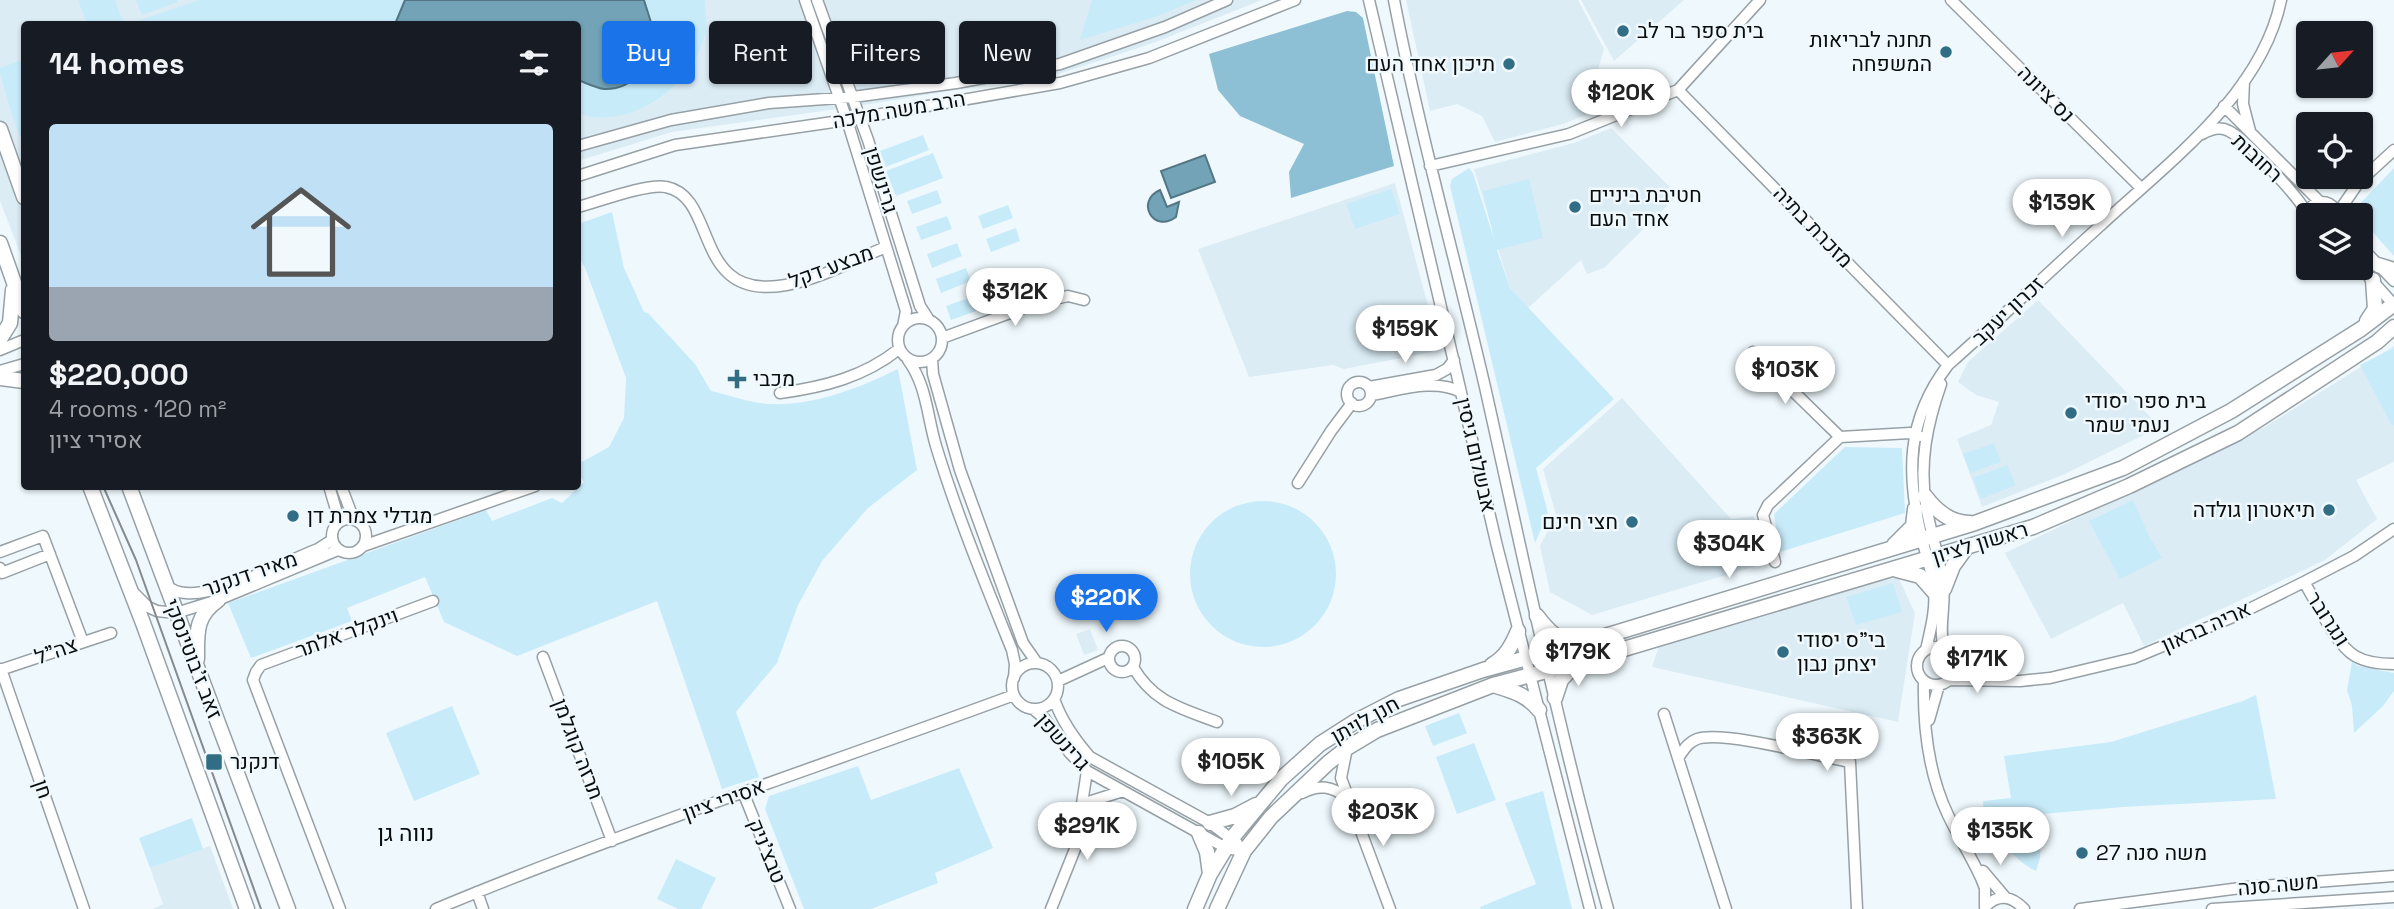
<!DOCTYPE html>
<meta charset="utf-8">
<style>
:root{--surface:#171b24;--page:#242831;--text:#f1f3f6;--muted:#9ea1a6;--accent:#1a73e8}
body{margin:0;font-family:"Space Grotesk",Heebo,sans-serif;background:var(--page);color:var(--text);height:100vh;display:flex;flex-direction:column;font-size:26px;white-space:nowrap}
*{box-sizing:border-box;margin:0}
p{font-size:23px;color:var(--muted)}
.icon{flex:none;width:38px;height:38px;fill:none;stroke:currentColor;stroke-width:2;stroke-linecap:round;stroke-linejoin:round}
.map{position:relative;flex:1;overflow:hidden}
.panel{position:absolute;left:21px;top:21px;width:560px;height:469px;display:flex;flex-direction:column;background:var(--surface);border-radius:7px;box-shadow:0 2px 5px #0004}
.panel>*{flex:none}
.banner{position:absolute;left:602px;top:21px;width:665px;height:63px;display:flex;gap:14px}
.needle{width:46px;rotate:63deg}
.buttons{position:absolute;left:2296px;top:21px;display:grid;gap:14px}
.buttons a{display:grid;place-items:center;width:77px;height:77px;border-radius:7px;background:var(--surface);box-shadow:0 2px 5px #0004;font-size:35px}
.price{position:absolute;translate:-50% -60px;padding:0 16px;border-radius:24px;background:#fff;color:#222;font-size:23px;line-height:46px;filter:drop-shadow(0 2px 4px #0008)}
.price::after{content:'';position:absolute;left:50%;top:42px;width:21px;height:16px;margin-left:-10px;background:inherit;clip-path:polygon(0 0,100% 0,50% 100%)}
.price.current{background:var(--accent);color:#fff}
ul{padding:0;list-style:none}
li{display:grid;align-content:center;gap:14px;height:371px;padding:0 28px}
li span{display:grid;place-items:center;height:217px;border-radius:7px;color:#555}
li>.icon{margin-inline-start:auto}
span .icon{width:126px;height:126px;fill:#fffc;stroke-width:1}
li b{font-size:30px}
h2{display:flex;justify-content:space-between;align-items:center;height:84px;padding:0 28px;font-size:30px}
.pill{padding:0 24px;border-radius:7px;background:var(--surface);box-shadow:0 2px 5px #0004;font-size:24px;line-height:63px}
.pill.current{background:var(--accent);color:#fff}
.map>svg:first-child{display:block}
</style>
<div class="map">
<svg width="2394" height="909" viewBox="0 0 2394 909">
<rect width="100%" height="100%" fill="#eff9fd"/>
<path fill="#dbecf5" d="M0,0H1262L1153,43L1062,73L852,107L672,132L578,161V24H24V263L0,201Z
M1406,0H1578L1604,49L1595,79L1598,87L1589,93L1598,110L1563,124L1495,142L1482,116L1457,104L1430,111Z
M1581,0H1684L1614,61Z
M1611,128L1678,195L1604,268L1587,274L1581,260L1528,308L1510,288L1474,169L1574,143Z
M1395,183L1438,343L1432,352L1344,369L1333,365L1249,377L1198,249Z
M2038,300L2160,427L2065,474L1982,507L1957,439L1991,425L1999,402L1976,395L1958,382L1968,362Z
M2394,346V462L2356,480L2377,519L2325,560L2144,646L2123,603L2051,639L2005,553L2265,427Z
M1622,398L1731,519L1754,516L1766,563L1592,615L1550,592L1540,546L1556,515L1543,469Z
M1898,577L1915,613L1898,722L1652,667L1662,637Z
M1090,629L1098,650L1084,655L1076,634Z
M210,846L233,909H153L163,904L150,868Z"/>
<path fill="#c8ebfa" d="M78,0H115L124,24H87Z
M136,0H177L178,2L142,15Z
M199,0H705C705,10 707,23 705,33C696,84 628,133 578,113V24H129Z
M1092,0H1196L1155,17L1080,40Z
M24,59V147L12,115L0,73V68Z
M923,135L929,150L886,167L880,151Z
M933,153L943,178L896,196L886,171Z
M1469,168L1473,173L1494,239L1483,191L1529,179L1543,238L1497,250L1510,288L1614,399L1536,468L1548,513L1535,543L1450,186L1452,179Z
M2394,168V256L2361,219V215H2357L2353,211Z
M1391,189L1400,214L1355,229L1346,204Z
M937,190L942,203L912,214L907,201Z
M1008,205L1013,218L983,229L978,216Z
M612,212L624,268L644,312L648,313L695,364L711,391C729,395 750,403 769,404C814,406 859,388 898,369L917,470L868,508L822,561L798,605L777,663L736,712L759,777L722,789L657,601L517,656L444,622L425,577L347,608L352,621L251,658L228,603L486,510L492,521L552,498L562,503L584,482L578,473V464L609,447L624,418L626,378L585,268L578,254V224Z
M947,216L952,229L921,240L916,227Z
M1016,228L1020,241L991,252L986,239Z
M957,243L962,256L932,268L927,254Z
M966,268L971,281L941,293L936,279Z
M1029,269L1034,282L1004,294L998,280Z
M977,295L982,309L951,320L946,306Z
M2394,348V425L2392,426L2360,365Z
M1994,443L2001,462L1970,473L1963,454Z
M1845,447L1902,448L1905,513L1780,552L1774,514Z
M2007,465L2016,485L1981,499L1973,478Z
M2133,500L2149,536L2162,558L2120,579L2089,521Z
M1190 574a73 73 0 1 1 146 0a73 73 0 1 1-146 0Z
M1893,583L1902,612L1856,625L1846,597Z
M2352,662L2358,666L2394,673V691L2383,706L2354,733L2352,706L2347,690Z
M2256,695L2276,799L2123,807L2042,814L2040,858L2036,871C2016,863 1982,823 1983,801L2011,798L2004,756L2111,742L2243,701Z
M452,706L480,774L414,801L386,733Z
M1459,713L1467,733L1433,746L1425,726Z
M1474,743L1496,800L1457,814L1436,757Z
M858,766L871,800L959,768L993,848L935,873L938,883L871,909H804L765,809L769,796Z
M1543,791L1572,909H1481L1480,907L1536,884L1505,803Z
M192,818L203,849L150,868L139,838Z
M676,859L716,878L701,909H678L657,899Z"/>
<path fill="#8ec0d5" d="M1347,11L1356,12L1363,18L1394,166L1291,198L1289,172L1304,144L1240,116L1218,90L1209,54Z"/>
<path fill="#72a3b7" stroke="#537684" stroke-width="2" d="M405,0H644C647,11 652,22 653,33C657,61 634,90 604,89C596,88 586,83 578,80V24H395Z
M1205,155L1215,182L1171,198L1161,171Z
M1160,190L1167,207L1179,202L1176,217C1153,234 1135,201 1160,190Z"/>
<g fill="none" stroke-linecap="round" stroke-linejoin="round">
<defs>
<path id="minor" d="M805,0L847,120L906,311L903,326
M817,0L868,140L920,306L929,320
M1369,0L1497,546L1590,909
M1394,0C1419,130 1455,258 1485,387C1524,561 1560,737 1608,909
M1951,0L2141,188
M2244,81L2243,104L2250,131
M1678,90L1948,365
M2224,106L2320,202
M2202,134C2211,129 2220,126 2229,131C2245,139 2298,196 2306,212
M578,146L671,120L769,103L853,97L956,83L1060,64L1165,27L1227,0
M1430,166L1569,134L1678,90L1760,0
M578,176L675,145L847,120L1060,83L1149,58L1295,0
M578,207C597,202 648,183 666,187C719,197 691,302 786,285C820,279 854,260 886,247
M2337,214L2359,182L2394,150
M2308,227L2305,214L2315,203C2326,200 2334,204 2337,215
M2361,247L2394,281
M2361,268L2394,305
M898 340a22 22 0 1 1 44 0a22 22 0 1 1-44 0Z
M942,338L1037,303L1068,296L1084,300
M0,350L24,340
M1753,352L1840,437
M932,359L933,374L960,470L1023,643L1037,663
M908,360C927,386 927,416 936,446C957,515 985,583 1012,650L1015,664L1014,678
M0,371L24,364
M1347 394a12 12 0 1 1 24 0a12 12 0 1 1-24 0Z
M1941,384C1927,424 1919,463 1926,505C1930,532 1940,558 1943,584C1946,606 1938,627 1944,648
M1369,387L1436,375L1447,369L1454,360
M780,393C824,387 864,377 899,349
M1371,395C1400,390 1434,378 1461,392
M1298,483L1331,431L1352,403
M329,486L337,513L338,522
M341,486L354,520
M332 536a17 17 0 1 1 34 0a17 17 0 1 1-34 0Z
M363,546L535,486
M0,552L43,536L83,642
M1775,562L1763,515L1768,505L1840,437L1910,433L1919,436
M0,568L2,573L50,554
M2304,582C2317,603 2335,644 2355,656C2367,663 2381,664 2394,664
M166,586C172,590 178,593 186,593C219,596 285,562 318,549L332,540
M133,592L148,607L157,611L176,613L218,600L338,550
M1109 659a13 13 0 1 1 26 0a13 13 0 1 1-26 0Z
M1917 666a19 19 0 1 1 38 0a19 19 0 1 1-38 0Z
M1926,650C1930,631 1936,611 1934,591C1933,573 1926,556 1922,539C1906,474 1906,420 1948,365C2000,319 2050,271 2101,225C2168,163 2262,94 2281,0
M543,657L612,841
M1954,660L1994,676
M1012 686a23 23 0 1 1 46 0a23 23 0 1 1-46 0Z
M1133,667C1154,703 1181,708 1217,722
M1,669L84,909
M0,670L111,633
M1950,680L2020,681L2050,678L2134,658L2233,617L2304,582L2354,556L2394,529
M1058,681L1108,658
M1924,681C1923,727 1928,773 1948,815C1958,836 1971,856 1981,878L1985,888V905
M1054,699C1062,722 1074,739 1090,757L1210,823L1237,843
M1033,709L1045,719L1069,752L1087,771L1226,848L1244,851
M1664,714L1726,909
M1929,720L1939,685
M1347,748L1341,778L1390,909
M1678,758C1684,750 1687,743 1697,739C1722,730 1819,756 1850,762L1857,909
M743,792L790,909
M1302,793C1319,784 1332,786 1347,798
M1082,804L1123,791
M1983,871L2005,897
M477,892L483,909
M1985,907C1998,893 2012,896 2024,909
M340,909L253,680L256,672L261,665L433,601
M436,909C626,830 822,766 1014,695
M1051,909L1075,849L1087,771
M2080,909L2248,887L2394,876
M2212,909L2394,897"/>
<path id="major" d="M0,129L24,197
M0,243L24,311
M2378,265L2394,270
M2367,321L2375,309L2373,280
M0,339L10,323L13,290
M0,378L24,381
M90,486L143,623L247,909
M129,486L288,909
M1925,496C1936,511 1950,523 1970,523
M1894,545L1913,526L1915,509
M1897,570L1920,576L1934,592
M1944,589L1953,566L1966,548
M1537,616C1549,632 1557,640 1578,644
M197,659C197,633 195,616 218,600
M1492,665C1506,657 1512,645 1518,631
M1493,685C1512,691 1526,694 1539,710
M1555,698L1561,680L1576,664
M1210,823L1235,816L1256,805
M1199,833L1207,852L1210,874
M1195,909L1210,874L1232,838L1281,779L1320,744L1356,721L1399,699L1483,670L1579,644L1975,523L2123,468L2231,411L2361,329L2394,304
M1217,909L1244,851L1271,817L1328,763L1347,748L1377,730L1493,685L1577,663L2033,527L2129,486L2238,433L2377,342L2394,327"/>
</defs>
<use href="#minor" stroke="#97a0a5" stroke-width="13"/>
<use href="#major" stroke="#97a0a5" stroke-width="17"/>
<use href="#minor" stroke="#fff" stroke-width="10"/>
<use href="#major" stroke="#fff" stroke-width="14"/>
<path stroke="#848a8d" stroke-width="2" d="M103,486L136,560L261,909"/>
</g>
<g fill="#316d84" stroke="#eff9fd" stroke-width="2.5">
<circle cx="1623" cy="31" r="7"/>
<circle cx="1946" cy="52" r="7"/>
<circle cx="1509" cy="64" r="7"/>
<circle cx="1575" cy="207" r="7"/>
<path d="M733.5 368.5h7v7h7v7h-7v7h-7v-7h-7v-7h7z"/>
<circle cx="2071" cy="413" r="7"/>
<circle cx="2329" cy="510" r="7"/>
<circle cx="293" cy="516" r="7"/>
<circle cx="1632" cy="522" r="7"/>
<circle cx="1783" cy="652" r="7"/>
<rect x="205" y="753" width="18" height="18" rx="3.5"/>
<circle cx="2082" cy="853" r="7"/>
</g>
<g text-anchor="middle" stroke-width="5" stroke-linejoin="round" paint-order="stroke">
<g font-size="21" fill="#0a0d0e" stroke="#eff9fd" text-anchor="start">
<text x="1637" y="38">בית ספר בר לב</text>
<text x="1932" y="47" text-anchor="end">תחנה לבריאות<tspan x="1932" dy="24">המשפחה</tspan></text>
<text x="1495" y="71" text-anchor="end">תיכון אחד העם</text>
<text x="1589" y="202">חטיבת ביניים<tspan x="1589" dy="24">אחד העם</tspan></text>
<text x="753" y="386">מכבי</text>
<text x="2085" y="408">בית ספר יסודי<tspan x="2085" dy="24">נעמי שמר</tspan></text>
<text x="2315" y="517" text-anchor="end">תיאטרון גולדה</text>
<text x="307" y="523">מגדלי צמרת דן</text>
<text x="1618" y="529" text-anchor="end">חצי חינם</text>
<text x="1797" y="647">בי"ס יסודי<tspan x="1797" dy="24">יצחק נבון</tspan></text>
<text x="230" y="769">דנקנר</text>
<text x="2096" y="860">משה סנה 27</text>
</g>
<g font-size="21" fill="#0a0d0e" stroke="#eff9fd">
<text transform="translate(2046 94) rotate(45)" y="7">נס ציונה</text>
<text transform="translate(899 110) rotate(-10)" y="7">הרב משה מלכה</text>
<text transform="translate(2257 158) rotate(43)" y="7">רחובות</text>
<text transform="translate(881 180) rotate(73)" y="7">גרינשפן</text>
<text transform="translate(1813 227) rotate(46)" y="7">מזכרת בתיה</text>
<text transform="translate(831 267) rotate(-20)" y="7">מבצע דקל</text>
<text transform="translate(2008 311) rotate(-43)" y="7">זכרון יעקב</text>
<text transform="translate(1476 455) rotate(77)" y="7">אבשלום גיסין</text>
<text transform="translate(1980 543) rotate(-17)" y="7">ראשון לציון</text>
<text transform="translate(250 574) rotate(-19)" y="7">מאיר דנקנר</text>
<text transform="translate(2328 619) rotate(57)" y="7">ונגרובר</text>
<text transform="translate(2206 627) rotate(-24)" y="7">אריה בראון</text>
<text transform="translate(347 633) rotate(-20)" y="7">וינקלר אלתר</text>
<text transform="translate(56 651) rotate(-19)" y="7">צה"ל</text>
<text transform="translate(193 659) rotate(69)" y="7">זאב ז'בוטינסקי</text>
<text transform="translate(1365 720) rotate(-29)" y="7">חנן לויתן</text>
<text transform="translate(1063 742) rotate(48)" y="7">גרינשפן</text>
<text transform="translate(578 749) rotate(69)" y="7">תרזה קוגלמן</text>
<text transform="translate(43 789) rotate(71)" y="7">חן</text>
<text transform="translate(724 800) rotate(-20)" y="7">אסירי ציון</text>
<text transform="translate(767 851) rotate(68)" y="7">טבצ'ניק</text>
<text transform="translate(2278 885) rotate(-5)" y="7">משה סנה</text>
</g>
<g font-size="23" fill="#0a0d0e" stroke="#eff9fd">
<text x="406" y="841">נווה גן</text>
</g>
</g>
</svg>
<div class="buttons">
<a><svg class="needle" viewBox="-14 -14 28 28"><path d="M0-13l5 13h-10z" fill="#e53935"/><path d="M0 13l5-13h-10z" fill="#9ea1a6"/></svg></a>
<a><svg class="icon" aria-label="locate" viewBox="0 0 24 24"><circle cx="12" cy="12" r="6"/><path d="M12 2v4M12 18v4M2 12h4M18 12h4"/></svg></a>
<a><svg class="icon" aria-label="layers" viewBox="0 0 24 24"><path d="M12 4l9 5-9 5-9-5zM3 14l9 5 9-5"/></svg></a>
</div>
<b class="price" style="left:1621px;top:129px">$120K</b>
<b class="price" style="left:2062px;top:239px">$139K</b>
<b class="price" style="left:1015px;top:328px">$312K</b>
<b class="price" style="left:1405px;top:365px">$159K</b>
<b class="price" style="left:1785px;top:406px">$103K</b>
<b class="price" style="left:1729px;top:580px">$304K</b>
<b class="price current" style="left:1106px;top:634px">$220K</b>
<b class="price" style="left:1578px;top:688px">$179K</b>
<b class="price" style="left:1977px;top:695px">$171K</b>
<b class="price" style="left:1827px;top:773px">$363K</b>
<b class="price" style="left:1231px;top:798px">$105K</b>
<b class="price" style="left:1383px;top:848px">$203K</b>
<b class="price" style="left:1087px;top:862px">$291K</b>
<b class="price" style="left:2000px;top:867px">$135K</b>
<div class="banner">
<a class="pill current">Buy</a>
<a class="pill">Rent</a>
<a class="pill">Filters</a>
<a class="pill">New</a>
</div>
<section class="panel">
<h2>14 homes<svg class="icon" aria-label="filters" viewBox="0 0 24 24"><path d="M4 7h16M4 17h16"/><circle cx="9" cy="7" r="2"/><circle cx="15" cy="17" r="2"/></svg></h2>
<ul>
<li><span style="background:linear-gradient(#bfe0f5 75%,#9aa5b1 0)"><svg class="icon" aria-label="home" viewBox="0 0 24 24"><path d="M3 11l9-7 9 7M6 9v11h12V9"/></svg></span><div><b>$220,000</b><p>4 rooms · 120 m²</p><p>אסירי ציון</p></div></li>
</ul>
</section>
</div>
